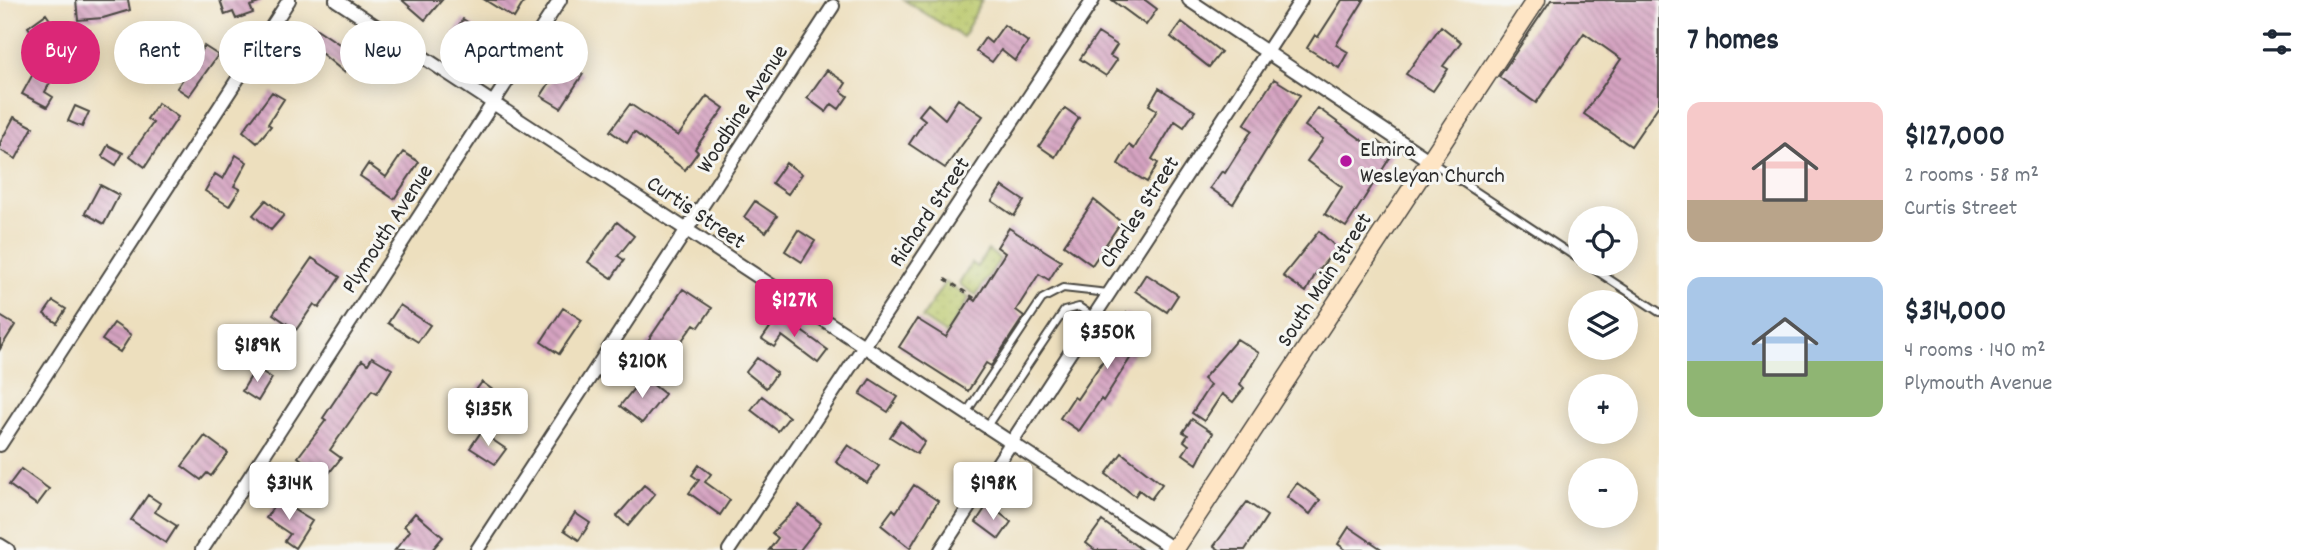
<!DOCTYPE html>
<meta charset="utf-8">
<style>
:root{--surface:#fff;--page:#f6f6f7;--text:#1f2937;--muted:#747a83;--accent:#db2777}
body{margin:0;font-family:Dekko,sans-serif;background:var(--page);color:var(--text);height:100vh;display:flex;flex-direction:column;font-size:26px;white-space:nowrap}
*{box-sizing:border-box;margin:0}
p{font-size:23px;color:var(--muted)}
.icon{flex:none;width:38px;height:38px;fill:none;stroke:currentColor;stroke-width:2;stroke-linecap:round;stroke-linejoin:round}
.map{position:relative;flex:1;overflow:hidden}
.details{display:flex;flex-direction:column;background:var(--surface);width:665px}
.details>*{flex:none}
.top-card{position:absolute;left:21px;top:21px;width:665px;height:63px;display:flex;gap:14px}
.buttons{position:absolute;left:1568px;top:206px;display:grid;gap:14px}
.buttons a{display:grid;place-items:center;width:70px;height:70px;border-radius:50%;background:var(--surface);box-shadow:0 4px 18px #0003;font-size:35px}
.price{position:absolute;translate:-50% -60px;padding:0 16px;border-radius:7px;background:#fff;color:#222;font-size:23px;line-height:46px;filter:drop-shadow(0 2px 4px #0008)}
.price::after{content:'';position:absolute;left:50%;top:42px;width:21px;height:16px;margin-left:-10px;background:inherit;clip-path:polygon(0 0,100% 0,50% 100%)}
.price.active{background:var(--accent);color:#fff}
ul{padding:0;list-style:none}
li{display:flex;align-items:center;gap:21px;height:175px;padding:0 28px}
li span{display:grid;place-items:center;flex:none;width:196px;height:140px;border-radius:14px;color:#555}
li>.icon{margin-inline-start:auto}
span .icon{width:84px;height:84px;fill:#fffc;stroke-width:1}
li b{font-size:30px}
h2{display:flex;justify-content:space-between;align-items:center;height:84px;padding:0 28px;font-size:30px}
.chip{padding:0 24px;border-radius:32px;background:var(--surface);box-shadow:0 4px 18px #0003;font-size:24px;line-height:63px}
.chip.active{background:var(--accent);color:#fff}
main{display:flex;flex:1;min-height:0}
.map>svg:first-child{display:block}
</style>
<main>
<div class="map">
<svg width="1659" height="550" viewBox="0 0 1659 550">
<defs>
<pattern id="park-dots" width="8" height="8" patternUnits="userSpaceOnUse" patternTransform="scale(1.75)"><rect width="8" height="8" fill="#b9c769"/><path d="M2 2h.1M6 6h.1" fill="none" stroke="#9fab5b" stroke-width="1.8" stroke-linecap="round"/></pattern>
<pattern id="building-back-hatch" width="6" height="6" patternUnits="userSpaceOnUse" patternTransform="scale(1.75)"><rect width="6" height="6" fill="#d5a3c1"/><path d="M-1 5l2 2M0 0l6 6M5-1l2 2" fill="none" stroke="#ad859d"/></pattern>
</defs>
<rect width="100%" height="100%" fill="#f6f6f2"/>
<filter id="ink" filterUnits="userSpaceOnUse"><feTurbulence type="fractalNoise" baseFrequency=".0143" numOctaves="2"/><feDisplacementMap in="SourceGraphic" scale="14" xChannelSelector="R" yChannelSelector="G"/><feConvolveMatrix kernelMatrix="1 2 1 2 8 2 1 2 1" color-interpolation-filters="sRGB"/></filter>
<filter id="wash" filterUnits="userSpaceOnUse"><feTurbulence type="fractalNoise" baseFrequency=".00686" numOctaves="4" result="noise"/><feDisplacementMap in="SourceGraphic" scale="28" xChannelSelector="R" yChannelSelector="G"/><feGaussianBlur stdDeviation="1.57" result="paint"/><feColorMatrix in="noise" values="0 0 0 0 0 0 0 0 0 0 0 0 0 0 0 0 0 1.4 0 .05"/><feComposite in="paint" operator="in"/></filter>
<g filter="url(#wash)">
<rect width="100%" height="100%" fill="#eddfbe"/>
<path fill="url(#park-dots)" stroke="#72794a" stroke-width="2" d="M904,0H982L963,37Z
M988,250L1000,259L976,295L959,284L972,263L977,267Z
M945,282L969,298L946,334L922,318Z"/>
<g id="blocks">
<path fill="url(#building-back-hatch)" d="M76,0H128L130,10L103,18L78,20Z
M220,0H262V2L250,6L253,13L236,19L233,12L225,15Z
M402,0H442L425,20Z
M485,0H525L514,18Z
M1112,0H1145L1157,9L1146,25Z
M1342,0H1364L1336,45L1348,52L1339,68L1307,48L1315,35L1318,37Z
M1551,0H1659V105L1631,146L1584,114L1621,59L1584,33L1536,103L1499,77Z
M46,14L57,30L39,43L28,27Z
M463,19L492,38L482,54L452,35Z
M1182,22L1221,52L1209,67L1171,37Z
M311,25L357,56L344,72L321,53L316,61L301,50L307,43L301,39Z
M1004,25L1028,42L1015,61L1001,50L992,62L976,51L985,38L991,43Z
M1441,26L1461,42L1443,66L1448,69L1433,91L1406,74Z
M1098,33L1117,45L1110,56L1117,60L1106,76L1080,59Z
M204,46L218,55L189,96L177,88Z
M563,62L583,74L561,108L541,96Z
M827,70L846,83L841,91L848,96L839,109L832,104L826,112L807,98Z
M34,72L51,81L45,92L53,97L47,107L22,94Z
M1274,79L1300,95L1233,204L1210,188L1222,171L1225,173L1252,130L1244,125Z
M1159,88L1195,111L1184,127L1175,121L1152,159L1158,163L1147,182L1118,164L1129,145L1134,149L1157,110L1149,105Z
M272,92L284,99L268,124L271,126L257,143L243,131Z
M707,96L724,108L695,149L698,152L685,170L634,132L627,143L610,131L630,104L678,136Z
M958,99L983,116L945,168L909,144L925,120L919,115L928,104L945,119Z
M158,103L178,117L145,167L130,156L153,123L147,119Z
M75,106L89,112L82,127L68,121Z
M1065,108L1079,118L1055,157L1039,146Z
M1318,108L1373,148L1378,141L1393,153L1346,227L1325,214L1342,187L1307,161L1323,139L1305,126Z
M14,117L33,127L16,159L0,150V143Z
M108,145L123,153L116,165L102,156Z
M403,152L419,162L394,199L360,176L368,164L386,177Z
M236,155L247,162L234,186L240,189L229,206L205,191L215,174L223,179Z
M786,163L802,174L788,194L772,183Z
M100,185L119,195L104,224L85,213Z
M1002,186L1024,201L1014,216L992,201Z
M266,200L284,215L271,230L253,215Z
M1094,200L1121,222L1092,265L1064,245Z
M755,201L777,216L766,232L744,217Z
M617,222L634,236L618,256L624,260L612,278L588,262Z
M1009,228L1061,261L1049,280L1039,274L1016,310L1024,316L991,366L986,363L968,391L899,347L917,319L946,337L971,298L975,301L1005,253L997,247Z
M798,230L815,241L802,262L785,251Z
M1319,231L1337,248L1316,273L1306,292L1283,276Z
M312,258L340,277L319,308L314,304L296,330L273,314Z
M1146,274L1178,295L1167,312L1135,291Z
M683,289L712,308L699,327L694,324L661,369L639,354Z
M53,301L66,309L57,323L44,314Z
M400,305L430,325L418,342L388,323Z
M563,308L582,320L559,354L541,342Z
M1127,313L1150,327L1103,401L1101,399L1079,431L1060,418L1074,397L1077,399L1111,349L1107,346Z
M779,315L828,350L818,363L782,336L774,347L762,339Z
M0,316L15,325L0,349Z
M114,323L131,335L120,352L102,340Z
M1237,339L1259,353L1240,384L1244,388L1233,402L1222,394L1204,421L1192,413L1210,385L1203,379Z
M372,357L392,369L377,393L372,390L330,450L341,458L325,478L298,457L326,420L323,418L362,360L368,364Z
M757,358L777,373L766,388L746,372Z
M256,368L272,378L258,401L242,391Z
M643,377L665,394L642,423L620,406Z
M870,379L898,397L888,412L860,394Z
M482,382L501,396L490,411L471,397Z
M762,396L789,417L778,431L751,410Z
M1192,419L1213,433L1197,464L1183,454L1189,445L1184,441L1188,435L1183,432Z
M901,421L925,442L917,454L890,437Z
M481,432L506,449L495,464L470,448Z
M205,436L228,453L211,476L207,473L201,480L182,466Z
M848,445L879,466L867,483L836,462Z
M1122,453L1162,484L1151,499L1139,490L1135,496L1106,474Z
M699,465L711,474L705,482L730,500L720,515L689,493L699,480L692,475Z
M21,469L49,489L37,505L9,485Z
M1297,483L1320,500L1310,514L1287,497Z
M644,485L655,494L628,526L617,516Z
M914,485L938,501L910,548L881,525L893,509L896,512Z
M148,495L160,503L155,512L177,526L166,543L131,520Z
M278,500L312,521L295,548L285,541L290,534L266,518Z
M1247,502L1267,516L1245,550H1220L1214,546Z
M988,504L1011,522L999,539L976,522Z
M799,505L821,523L800,550H769L778,538L772,533Z
M415,513L443,537L432,550H395L410,531L404,526Z
M575,513L590,523L579,540L564,530Z
M1102,521L1142,550H1095L1086,543Z
M1349,527L1383,550H1346L1338,544Z"/>
</g>
</g>
<g filter="url(#ink)">
<use href="#blocks" fill-opacity="0" stroke="#484641" stroke-width="2"/>
<g fill="none" stroke-linecap="round" stroke-linejoin="round">
<defs>
<path id="lane" d="M1433,163L1580,260
M1586,264L1659,312
M966,413L1042,299L1063,288L1108,293
M987,426L1064,311L1079,307L1094,317"/>
<path id="street" d="M336,0L1175,550
M1189,0L1430,161
M0,445L289,0
M0,545L8,550
M202,550L560,0
M477,550L833,6
M729,550L1093,0
M941,550L1301,0"/>
<path id="secondary" d="M1174,550L1536,0"/>
</defs>
<use href="#lane" stroke="#484641" stroke-width="10"/>
<use href="#street" stroke="#484641" stroke-width="16"/>
<use href="#secondary" stroke="#484641" stroke-width="21"/>
<path stroke="#484641" stroke-width="2.5" stroke-dasharray="5 5" stroke-linecap="butt" d="M945,279L976,299"/>
<use href="#lane" stroke="#fff" stroke-width="6"/>
<use href="#street" stroke="#fff" stroke-width="12"/>
<use href="#secondary" stroke="#fee5c5" stroke-width="18"/>
</g>
</g>
<circle fill="#b5179e" stroke="#f6f6f2" stroke-width="2.5" cx="1346" cy="161" r="7"/>
<g text-anchor="middle" stroke-width="6" stroke-linejoin="round" paint-order="stroke">
<g font-size="23" fill="#2b2b2b" stroke="#f6f6f2">
<text transform="translate(741 108) rotate(-57)" y="8">Woodbine Avenue</text>
<text transform="translate(697 211) rotate(34)" y="8">Curtis Street</text>
<text transform="translate(928 211) rotate(-56)" y="8">Richard Street</text>
<text transform="translate(1138 211) rotate(-57)" y="8">Charles Street</text>
<text transform="translate(386 228) rotate(-57)" y="8">Plymouth Avenue</text>
<text transform="translate(1323 279) rotate(-57)" y="8">South Main Street</text>
</g>
<g font-size="23" fill="#2b2b2b" stroke="#f6f6f2" text-anchor="start">
<text x="1360" y="156">Elmira<tspan x="1360" dy="26">Wesleyan Church</tspan></text>
</g>
</g>
</svg>
<div class="buttons">
<a><svg class="icon" aria-label="locate" viewBox="0 0 24 24"><circle cx="12" cy="12" r="6"/><path d="M12 2v4M12 18v4M2 12h4M18 12h4"/></svg></a>
<a><svg class="icon" aria-label="layers" viewBox="0 0 24 24"><path d="M12 4l9 5-9 5-9-5zM3 14l9 5 9-5"/></svg></a>
<a>+</a>
<a>−</a>
</div>
<b class="price active" style="left:794px;top:339px">$127K</b>
<b class="price" style="left:1107px;top:371px">$350K</b>
<b class="price" style="left:257px;top:384px">$189K</b>
<b class="price" style="left:642px;top:400px">$210K</b>
<b class="price" style="left:488px;top:448px">$135K</b>
<b class="price" style="left:289px;top:522px">$314K</b>
<b class="price" style="left:993px;top:522px">$198K</b>
<div class="top-card">
<a class="chip active">Buy</a>
<a class="chip">Rent</a>
<a class="chip">Filters</a>
<a class="chip">New</a>
<a class="chip">Apartment</a>
</div>
</div>
<section class="details">
<h2>7 homes<svg class="icon" aria-label="filters" viewBox="0 0 24 24"><path d="M4 7h16M4 17h16"/><circle cx="9" cy="7" r="2"/><circle cx="15" cy="17" r="2"/></svg></h2>
<ul>
<li><span style="background:linear-gradient(#f6c9c9 70%,#b9a48a 0)"><svg class="icon" aria-label="home" viewBox="0 0 24 24"><path d="M3 11l9-7 9 7M6 9v11h12V9"/></svg></span><div><b>$127,000</b><p>2 rooms · 58 m²</p><p>Curtis Street</p></div></li>
<li><span style="background:linear-gradient(#a9c7e8 60%,#8fb573 0)"><svg class="icon" aria-label="home" viewBox="0 0 24 24"><path d="M3 11l9-7 9 7M6 9v11h12V9"/></svg></span><div><b>$314,000</b><p>4 rooms · 140 m²</p><p>Plymouth Avenue</p></div></li>
</ul>
</section>
</main>
